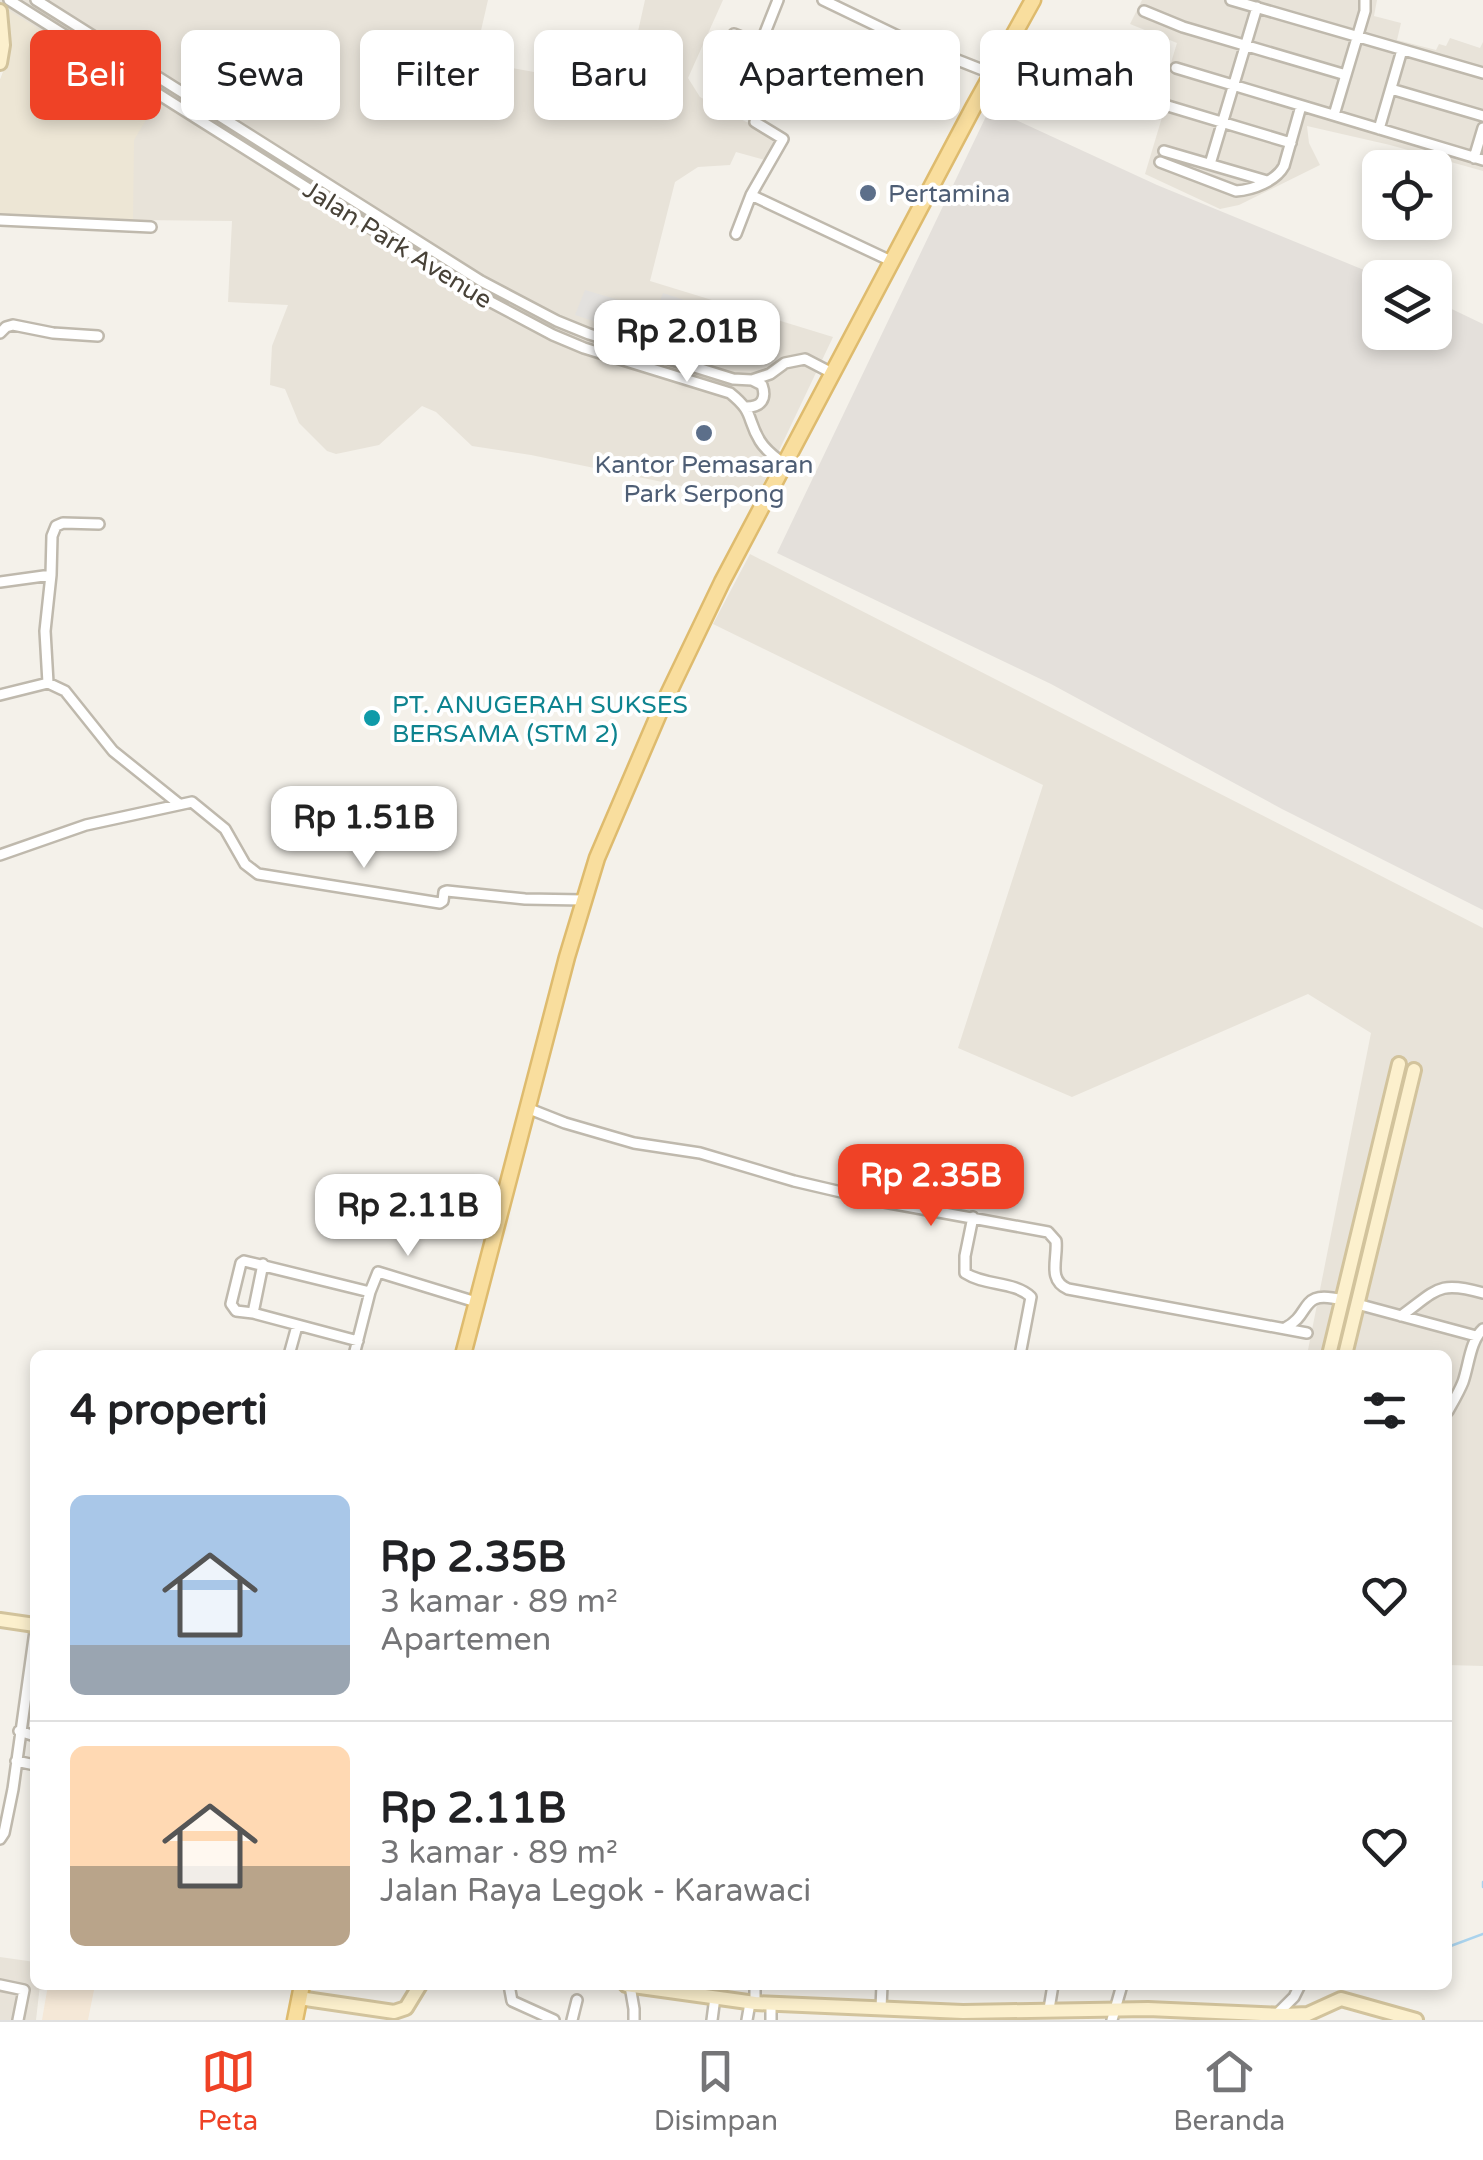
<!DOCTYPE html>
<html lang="id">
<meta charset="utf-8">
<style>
:root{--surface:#fff;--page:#f6f6f6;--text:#202124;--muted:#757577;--line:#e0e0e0;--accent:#ef4226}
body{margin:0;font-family:"Varela Round",sans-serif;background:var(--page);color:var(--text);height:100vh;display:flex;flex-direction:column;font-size:38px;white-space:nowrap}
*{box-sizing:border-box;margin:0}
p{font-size:32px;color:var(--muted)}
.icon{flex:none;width:55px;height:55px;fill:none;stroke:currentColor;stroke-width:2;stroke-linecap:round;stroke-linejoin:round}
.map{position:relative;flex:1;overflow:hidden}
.drawer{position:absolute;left:30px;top:1350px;width:1422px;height:640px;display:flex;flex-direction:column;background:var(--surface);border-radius:15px;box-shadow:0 5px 15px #0003}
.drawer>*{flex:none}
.top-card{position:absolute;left:30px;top:30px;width:1425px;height:90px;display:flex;gap:20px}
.buttons{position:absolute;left:1362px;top:150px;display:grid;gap:20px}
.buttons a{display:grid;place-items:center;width:90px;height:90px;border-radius:15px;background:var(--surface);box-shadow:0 5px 15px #0003;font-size:50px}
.price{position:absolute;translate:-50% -85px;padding:0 22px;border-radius:20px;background:#fff;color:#222;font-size:32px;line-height:65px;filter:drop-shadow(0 2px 5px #0008)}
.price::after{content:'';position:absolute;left:50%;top:60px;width:30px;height:22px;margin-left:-15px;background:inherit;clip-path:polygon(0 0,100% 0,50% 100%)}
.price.selected{background:var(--accent);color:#fff}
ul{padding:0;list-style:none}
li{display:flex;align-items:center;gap:30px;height:250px;padding:0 40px}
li+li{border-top:2px solid var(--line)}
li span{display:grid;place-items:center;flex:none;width:280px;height:200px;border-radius:15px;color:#555}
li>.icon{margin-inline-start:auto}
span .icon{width:120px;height:120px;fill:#fffc;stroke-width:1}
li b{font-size:42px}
h2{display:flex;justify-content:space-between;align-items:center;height:120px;padding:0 40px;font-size:42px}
.chip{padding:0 35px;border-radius:15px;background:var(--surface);box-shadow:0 5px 15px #0003;font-size:35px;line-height:90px}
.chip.selected{background:var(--accent);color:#fff}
.tab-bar{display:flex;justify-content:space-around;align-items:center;height:140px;border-top:2px solid var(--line);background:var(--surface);font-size:28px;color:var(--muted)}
.tab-bar a{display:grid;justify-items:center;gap:5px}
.tab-bar .selected{color:var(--accent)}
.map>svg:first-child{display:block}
</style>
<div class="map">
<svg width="1483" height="2020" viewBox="0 0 1483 2020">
<rect width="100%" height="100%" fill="#f4f1ea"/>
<path fill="#e8e3d9" d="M0,0H488L474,61L556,76L593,87L625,90L645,0H723L688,78L700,97L780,140L769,161L736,152L730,165L698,167L675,182L650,281L833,337L755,501L531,455L472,446L436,412L422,406L379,445L336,454L327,451L299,423L285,389L270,385L272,346L288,305L228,302L232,221L43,219L0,80L7,62L8,42V10L0,3Z
M1142,0H1377L1374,16L1401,23L1397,40L1436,50L1439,44L1446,46L1450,38L1480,48L1483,42V171L1390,145L1307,126L1309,143L1320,165L1239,205L1220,209L1145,174L1163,114L1151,109L1161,66L1169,69L1177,43L1130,24Z
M750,554L1483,928V1666L1448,1665V1355H1307L1371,1033L1308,994L1072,1097L958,1048L1043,785L713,624Z
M0,1957L35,1962V1985H40L36,2020H0Z"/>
<path fill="#f5e8d7" d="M48,1985H95L88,2020H42Z"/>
<path fill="#e4e0db" d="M990,108L1157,185L1381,277L1380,332H1435V301L1483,324V910L1282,809L1051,684L777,553Z"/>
<path fill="#ede6d5" d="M8,10L157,102L134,140L133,220L0,218V80L7,62Z"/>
<path fill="#e3e1de" d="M585,290L656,311L663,293L751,322L738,365L692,349V345L624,324L621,330L575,315Z"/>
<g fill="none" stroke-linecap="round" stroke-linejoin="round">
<path stroke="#aad3ed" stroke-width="2.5" d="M1483,1882V1887
M1448,1947L1483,1934
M1376,1988L1378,1985"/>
<defs>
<path id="street" d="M9,0L474,293L553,335L584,348L730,393C755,413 746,418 760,441C766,451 775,457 784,464
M36,0L481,281L557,321L589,334L733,379L752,380L770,374L785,363L805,359L832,373
M778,0L753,63L750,76L754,85L764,90L765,93L755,122L783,139L751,195L891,261
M823,0L904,39L993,74
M1231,0L1483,73
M1144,11L1183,27L1346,75
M734,34L761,45
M1176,68L1483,160
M1391,89L1483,116
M1158,103L1291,143
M1334,115L1365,11V0
M1379,129L1402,50
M1164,151L1267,181
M1474,158L1483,128
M1160,162L1236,191C1253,190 1276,181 1284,166L1301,106
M1210,164L1257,7
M0,220L151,227
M736,234L751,195
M0,333L6,327L13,325L53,333L98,336
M747,407C761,407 767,399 762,385L752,380
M51,575L52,536L56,526L63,523L99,524
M0,582L51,575L45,631L48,683L0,695
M48,683L65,691L113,751L179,804
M0,855L86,825L192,802L225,829L245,864L258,874L440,903L443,901L444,892L447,891L525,899L583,900
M527,1108L565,1123L634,1143L700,1153L794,1181L884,1202L1048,1232L1056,1241C1058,1259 1047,1280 1068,1289L1307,1333
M973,1217L965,1256V1273C985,1286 1014,1281 1031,1297L1020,1355
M1357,1304L1476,1336
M253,1313L263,1264
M1401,1316C1437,1290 1438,1280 1483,1293
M1285,1328C1313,1314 1298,1289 1342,1300
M358,1341L253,1313L236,1311L231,1304L241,1263L244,1261L370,1292
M289,1355L297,1326
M354,1355L370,1292L378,1272L476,1302
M1448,1411C1453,1402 1459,1392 1463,1382C1469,1365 1470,1341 1483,1329
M19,1731L35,1736
M16,1761L35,1765
M0,1839L4,1833L13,1789L35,1631
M0,1985L24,1990L18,2020
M509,1985L512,2001L554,2020
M755,1985V2003
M630,1986L634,2009V2020
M881,2008L882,1985
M1049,2009L1053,1985
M1277,2014L1294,1997L1300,1985
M572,2020L577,2000
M712,2020L715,1997
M747,2020L750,2003
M771,2020V2004
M1112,2020L1122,1985"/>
<path id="secondary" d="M0,11L3,45L0,63
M1329,1355L1399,1064
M1345,1355L1414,1070
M0,1620L35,1625
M626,1985L755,2003L963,2012L1148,2009L1284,2015L1308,2014L1341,1999L1416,2020
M299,1998L394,2012L406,2008L420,1985"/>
<path id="primary" d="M463,1355L567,957L597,858L660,711L722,582L973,108L1033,0
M295,2020L302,1985"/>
</defs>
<use href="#street" stroke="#bfb9ad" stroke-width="14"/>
<use href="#secondary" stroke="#d2c39c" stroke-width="18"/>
<use href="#primary" stroke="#debb6e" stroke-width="19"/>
<use href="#street" stroke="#fff" stroke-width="9"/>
<use href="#secondary" stroke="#fcf0cd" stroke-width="12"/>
<use href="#primary" stroke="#f9de9e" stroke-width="14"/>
</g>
<g fill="#5c6f8a" stroke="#fff" stroke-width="4">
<circle cx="868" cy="193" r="10"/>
<circle cx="704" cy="433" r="10"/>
</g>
<circle fill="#0f9aa8" stroke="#fff" stroke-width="4" cx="372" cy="718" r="10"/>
<g text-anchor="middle" stroke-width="8" stroke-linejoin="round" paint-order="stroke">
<g font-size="25" fill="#4e5e75" stroke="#fff" text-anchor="start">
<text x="888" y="202">Pertamina</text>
<text x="704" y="473" text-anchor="middle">Kantor Pemasaran<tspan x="704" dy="29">Park Serpong</tspan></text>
</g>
<g font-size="25" fill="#484238" stroke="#fff">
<text transform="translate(398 244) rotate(32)" y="9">Jalan Park Avenue</text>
</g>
<g font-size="25" fill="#0d838f" stroke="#fff" text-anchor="start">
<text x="392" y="713">PT. ANUGERAH SUKSES<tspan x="392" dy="29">BERSAMA (STM 2)</tspan></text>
</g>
</g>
</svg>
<div class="buttons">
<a><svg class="icon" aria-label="locate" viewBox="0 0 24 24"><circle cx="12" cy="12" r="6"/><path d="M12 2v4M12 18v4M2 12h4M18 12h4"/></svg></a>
<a><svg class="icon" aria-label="layers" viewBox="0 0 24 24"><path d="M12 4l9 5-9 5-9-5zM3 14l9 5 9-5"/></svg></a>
</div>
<b class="price" style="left:687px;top:385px">Rp 2.01B</b>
<b class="price" style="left:364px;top:871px">Rp 1.51B</b>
<b class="price selected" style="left:931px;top:1229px">Rp 2.35B</b>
<b class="price" style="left:408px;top:1259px">Rp 2.11B</b>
<div class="top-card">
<a class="chip selected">Beli</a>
<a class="chip">Sewa</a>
<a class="chip">Filter</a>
<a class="chip">Baru</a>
<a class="chip">Apartemen</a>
<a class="chip">Rumah</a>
</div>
<section class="drawer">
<h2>4 properti<svg class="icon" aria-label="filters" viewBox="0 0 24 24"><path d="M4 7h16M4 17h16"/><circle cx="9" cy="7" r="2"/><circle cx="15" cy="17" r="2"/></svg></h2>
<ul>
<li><span style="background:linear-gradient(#a9c7e8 75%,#9aa5b1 0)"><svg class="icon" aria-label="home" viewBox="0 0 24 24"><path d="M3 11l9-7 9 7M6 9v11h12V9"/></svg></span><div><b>Rp 2.35B</b><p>3 kamar · 89 m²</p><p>Apartemen</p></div><svg class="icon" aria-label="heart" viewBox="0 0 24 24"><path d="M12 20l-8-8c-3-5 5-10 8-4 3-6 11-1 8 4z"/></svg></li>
<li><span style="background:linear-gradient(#ffd9b3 60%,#b9a48a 0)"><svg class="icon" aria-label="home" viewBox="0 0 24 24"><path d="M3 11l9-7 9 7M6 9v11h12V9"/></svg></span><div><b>Rp 2.11B</b><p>3 kamar · 89 m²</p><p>Jalan Raya Legok - Karawaci</p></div><svg class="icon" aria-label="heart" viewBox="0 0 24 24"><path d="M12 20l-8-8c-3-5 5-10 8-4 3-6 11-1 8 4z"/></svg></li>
</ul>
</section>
</div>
<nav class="tab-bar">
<a class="selected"><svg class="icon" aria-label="map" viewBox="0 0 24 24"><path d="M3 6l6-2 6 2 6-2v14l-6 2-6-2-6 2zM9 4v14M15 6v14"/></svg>Peta</a>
<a><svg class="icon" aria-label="saved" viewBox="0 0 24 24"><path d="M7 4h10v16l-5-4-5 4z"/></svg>Disimpan</a>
<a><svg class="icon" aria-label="home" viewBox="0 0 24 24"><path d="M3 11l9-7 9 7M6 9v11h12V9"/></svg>Beranda</a>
</nav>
